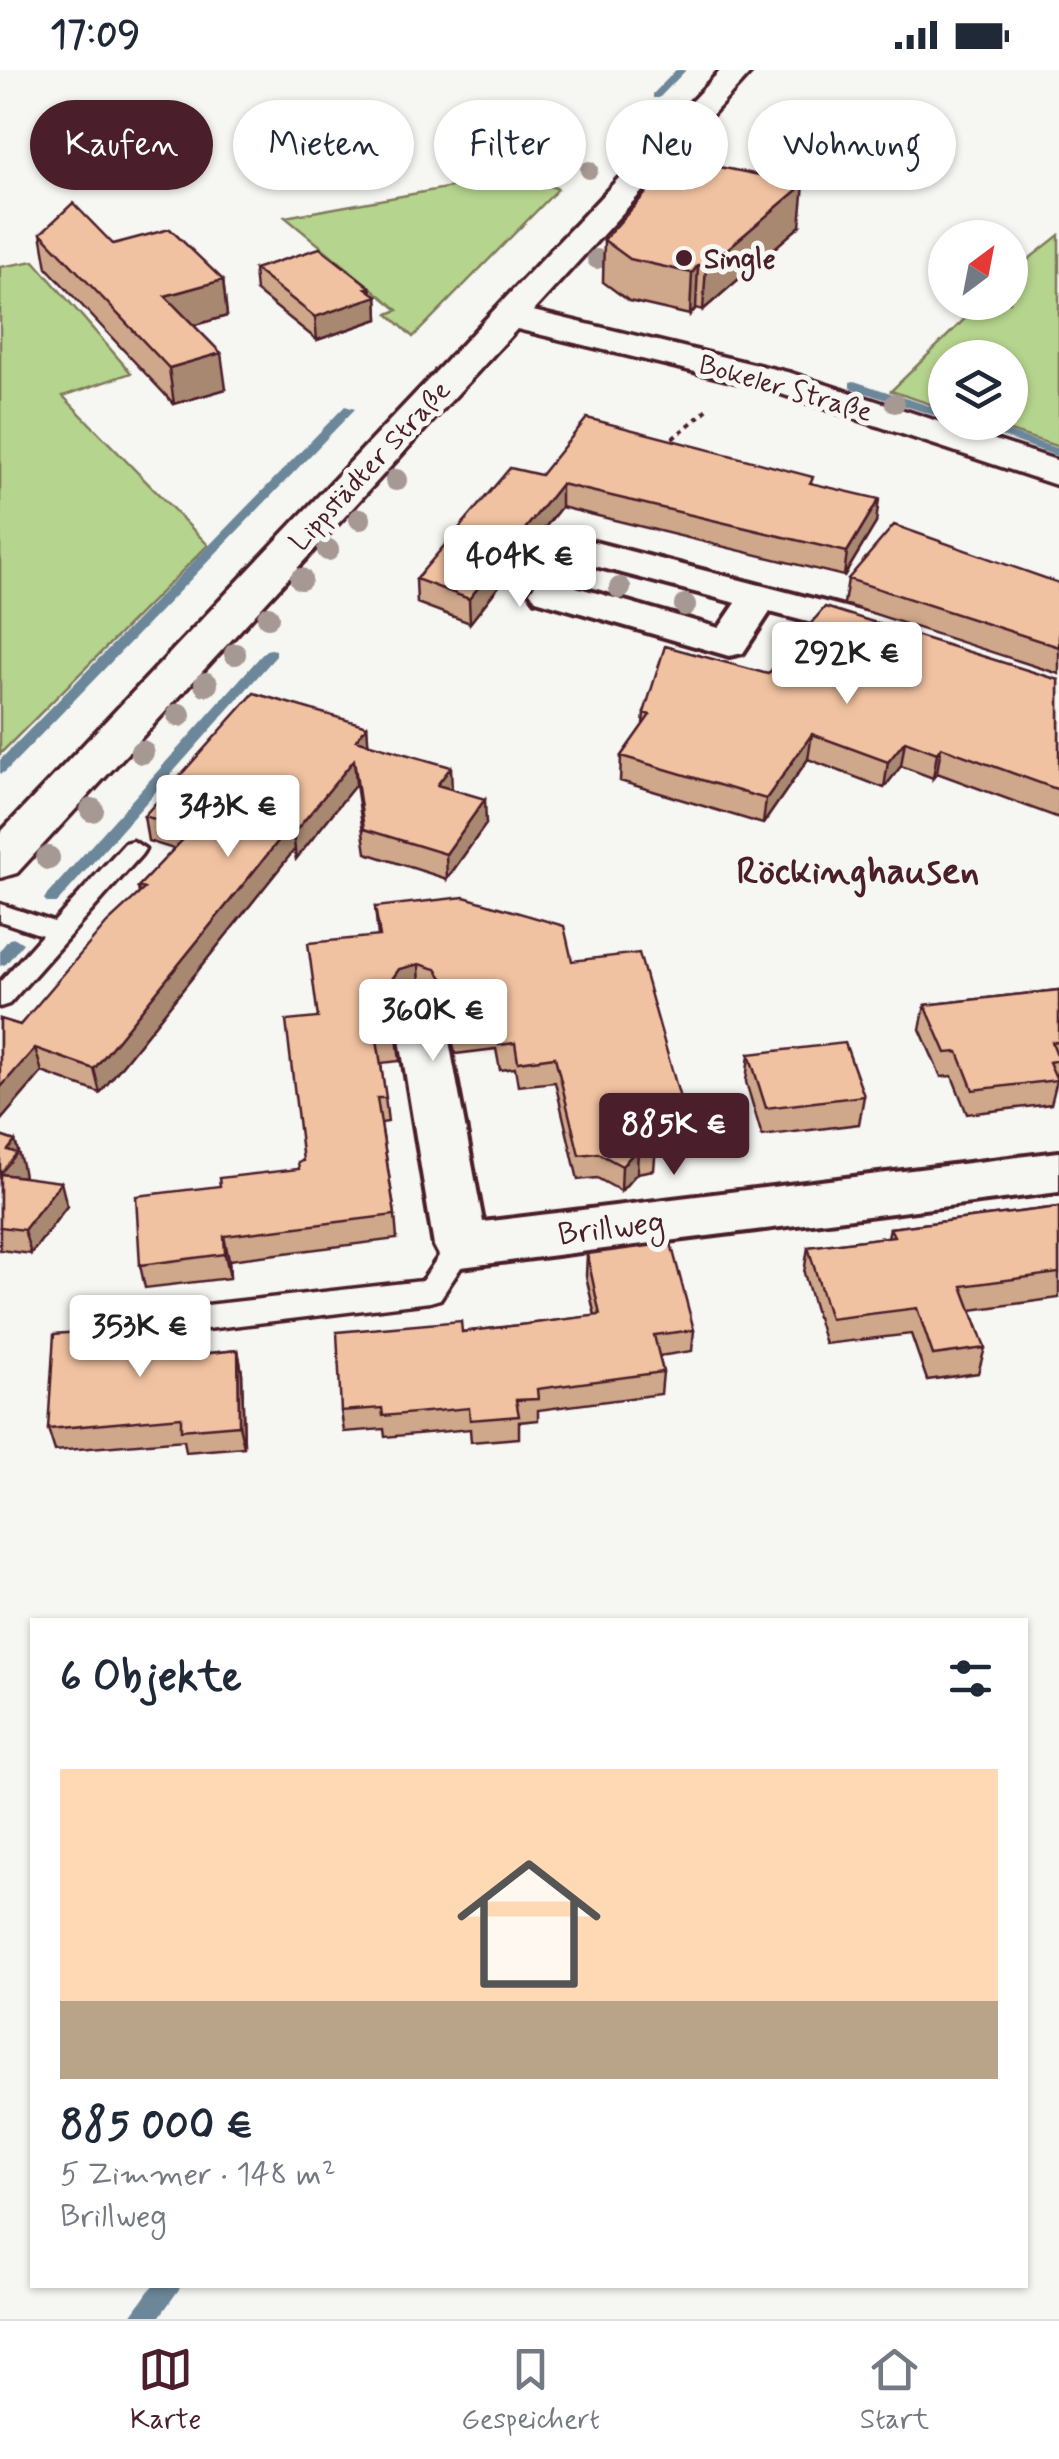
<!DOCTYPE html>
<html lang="de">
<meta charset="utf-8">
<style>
:root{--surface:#fff;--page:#f2f2f3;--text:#1f2937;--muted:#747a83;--line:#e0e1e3;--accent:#4a1f2b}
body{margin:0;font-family:Mynerve,sans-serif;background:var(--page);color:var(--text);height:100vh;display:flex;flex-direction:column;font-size:38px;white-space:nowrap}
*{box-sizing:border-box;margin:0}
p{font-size:32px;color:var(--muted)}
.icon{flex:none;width:55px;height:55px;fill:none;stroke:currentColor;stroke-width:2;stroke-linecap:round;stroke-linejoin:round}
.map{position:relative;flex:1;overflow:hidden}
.details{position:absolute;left:30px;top:1548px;width:998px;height:670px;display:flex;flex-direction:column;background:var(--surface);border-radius:0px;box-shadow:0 2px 8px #0004}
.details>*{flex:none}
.hud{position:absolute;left:30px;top:30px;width:1000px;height:90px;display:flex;gap:20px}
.needle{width:65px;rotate:32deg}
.controls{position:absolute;left:928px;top:150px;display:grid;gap:20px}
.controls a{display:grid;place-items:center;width:100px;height:100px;border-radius:50%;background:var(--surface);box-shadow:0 2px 8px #0004;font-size:50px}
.price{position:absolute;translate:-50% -85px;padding:0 22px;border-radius:10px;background:#fff;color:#222;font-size:32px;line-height:65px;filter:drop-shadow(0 2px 5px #0008)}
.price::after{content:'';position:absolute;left:50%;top:60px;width:30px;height:22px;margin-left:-15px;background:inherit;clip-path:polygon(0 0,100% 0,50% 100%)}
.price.current{background:var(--accent);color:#fff}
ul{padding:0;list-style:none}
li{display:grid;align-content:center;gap:20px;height:530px;padding:0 30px}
li span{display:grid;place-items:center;height:310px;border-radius:0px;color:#555}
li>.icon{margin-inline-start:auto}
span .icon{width:180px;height:180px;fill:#fffc;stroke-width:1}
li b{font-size:42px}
h2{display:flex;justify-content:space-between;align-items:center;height:120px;padding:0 30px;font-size:42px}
.tag{padding:0 35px;border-radius:45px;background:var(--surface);box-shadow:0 2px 8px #0004;font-size:35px;line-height:90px}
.tag.current{background:var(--accent);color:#fff}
.status{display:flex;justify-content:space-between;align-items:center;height:70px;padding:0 50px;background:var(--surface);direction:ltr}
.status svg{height:28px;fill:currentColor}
.tab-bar{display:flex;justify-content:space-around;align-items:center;height:140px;border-top:2px solid var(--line);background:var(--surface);font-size:28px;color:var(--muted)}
.tab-bar a{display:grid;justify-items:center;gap:5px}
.tab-bar .current{color:var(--accent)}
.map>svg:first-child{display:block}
</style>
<div class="status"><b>17:09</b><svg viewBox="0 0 49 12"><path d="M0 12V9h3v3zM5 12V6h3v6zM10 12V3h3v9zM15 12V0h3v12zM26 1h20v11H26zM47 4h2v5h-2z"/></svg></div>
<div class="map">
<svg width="1059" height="2249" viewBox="0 0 1059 2249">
<rect width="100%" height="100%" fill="#f6f6f2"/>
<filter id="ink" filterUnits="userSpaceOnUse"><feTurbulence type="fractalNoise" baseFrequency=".01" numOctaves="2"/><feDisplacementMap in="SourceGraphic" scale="20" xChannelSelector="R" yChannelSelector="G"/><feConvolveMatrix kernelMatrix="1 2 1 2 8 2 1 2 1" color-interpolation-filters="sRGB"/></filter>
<g filter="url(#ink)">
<path fill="#b5d48d" stroke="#807a5c" stroke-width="2.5" d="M524,104L558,119L413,267L388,244L398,240L285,147Z
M1059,165V377L986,353L1010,352V288H945V339L891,321L981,233L1010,232V204Z
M34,191L131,303L63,326L208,475L0,684V197Z"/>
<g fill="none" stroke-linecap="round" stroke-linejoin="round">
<path fill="#6c8799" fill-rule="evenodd" d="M676,0H686L659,28H653V24Z
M854,311L945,341V349L850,318V312Z
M345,336L355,339L5,702L0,704V690Z
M961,352H980L1059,379V387Z
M271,579L276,580V586L57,833H47L44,829L47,825L266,580Z
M15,868L23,873L6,894L0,896V880L9,869Z
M153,2215H182L158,2249H129Z"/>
<defs>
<path id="lane" d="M133,771L145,779L141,785L9,934L0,937V912L42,865L0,851V834L54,852L125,773Z
M461,1165L471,1168L475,1176L440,1229L430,1232L207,1259L197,1255L193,1247L197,1239L207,1235L422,1211L451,1168Z"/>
<path id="street" d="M587,470L902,552L908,561L902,570L888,573L770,542L743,583L729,586L536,530L530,522C543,503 564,476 587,470ZM595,496L736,533L719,558L576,517Z
M419,922L436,927L443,939L483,1152L1059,1082V1122L461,1197L442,1191L434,1176L395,939L402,927Z"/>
<path id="secondary" d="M721,0H753L533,241L791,303L1059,391V416L766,319L517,259L17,803L0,808V763Z"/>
</defs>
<use href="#lane" stroke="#4a1f2b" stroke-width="7"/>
<use href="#street" stroke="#4a1f2b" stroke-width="8"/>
<use href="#secondary" stroke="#4a1f2b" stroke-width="7"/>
<path stroke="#4a1f2b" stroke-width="4" stroke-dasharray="5 5" stroke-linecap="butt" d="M665,375L709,338"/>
<use href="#lane" fill="#f6f6f2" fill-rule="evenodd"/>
<use href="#street" fill="#f6f6f2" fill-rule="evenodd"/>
<use href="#secondary" fill="#f6f6f2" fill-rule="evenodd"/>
</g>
<g fill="#a69892">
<circle cx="589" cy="100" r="9"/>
<circle cx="597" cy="189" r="10"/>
<circle cx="895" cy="333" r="10"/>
<circle cx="396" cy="410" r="11"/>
<circle cx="360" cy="449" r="11"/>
<circle cx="328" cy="480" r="11"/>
<circle cx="301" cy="509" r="11"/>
<circle cx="620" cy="518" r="11"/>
<circle cx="685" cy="535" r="11"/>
<circle cx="268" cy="547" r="11"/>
<circle cx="235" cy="584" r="11"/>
<circle cx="206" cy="614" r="12"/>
<circle cx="179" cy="645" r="12"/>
<circle cx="142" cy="682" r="12"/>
<circle cx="92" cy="740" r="12"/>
<circle cx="48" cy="788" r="12"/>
</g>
<path fill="#cfa78a" stroke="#4a1f2b" stroke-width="2.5" d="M800,156L703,240L696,238L690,245L629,231L603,212L604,170Z
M41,163L113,174L223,210L227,246L194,255L226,319L174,334L47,198Z
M254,199L370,217L371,222L377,226L378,249L317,270L256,221Z
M541,405L812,413L876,453L844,506L561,437L470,553L417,533L416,509Z
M848,509L1059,513V604L844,534Z
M768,604L1059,610V748L937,703L933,708L901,696L884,718L808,689L763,754L620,711L621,686L643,655L644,643Z
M367,656L368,674L452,719L486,754L447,809L366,783L356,714L296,789L295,779L100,1023L42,1002L0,1051V949L20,955L139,824L138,817L174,779L148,771L144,746Z
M375,837L572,891L683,1039L681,1063L654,1066L656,1076L654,1100L637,1103L621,1121L597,1108L578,1110L555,1012L518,1016L515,998L500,1000L496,979L455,984L446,937L437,923L420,918L401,923L393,935L400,991L381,993L388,1052L381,1053L395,1145L397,1169L229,1190L230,1208L145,1218L140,1195L220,1116L299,1099L303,1091L317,948L378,866Z
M1059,920V996L1056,1007L1057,1010L1051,1034L967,1044L952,1006L941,1007L920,959L925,935Z
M749,984L864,1026L859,1054L762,1066L746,1012Z
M0,1066L15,1071L24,1108L67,1136L31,1184L0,1180Z
M1059,1137V1228L971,1240L985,1278L978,1303L927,1310L911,1264L825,1274L804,1203L808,1177L888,1167L890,1158Z
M587,1184L694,1260L692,1281L659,1286L663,1302L661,1324L538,1340V1350L519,1352V1368L471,1372L470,1359L385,1367L384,1359L344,1362L341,1341L462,1262L595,1246L586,1206Z
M183,1254L188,1276V1285L238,1280L242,1303L244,1377L186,1382L184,1370L55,1381L48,1359Z"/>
<path fill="#a98871" stroke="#4a1f2b" stroke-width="2.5" d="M804,114L800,156L703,240L706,197Z
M698,195L696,238L690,245L692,203Z
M223,210L227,246L170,262L165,226Z
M370,217L371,228L377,226L378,249L317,270L315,247Z
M221,283L226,319L174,334L169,298Z
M561,414V437L470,553L469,529Z
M879,429L876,453L844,506L847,482Z
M367,656L369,681L356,670Z
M812,664L808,689L763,754L766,729Z
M905,671L901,696L884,718L888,692Z
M941,677L937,703L933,708L937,683Z
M354,690L356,714L296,789L293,764Z
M451,697L452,722L437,715Z
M485,729L486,754L447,809L446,784Z
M292,754L295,779L100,1023L94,999Z
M419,894L420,918L401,923L392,937L390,912L399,899Z
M35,978L42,1002L0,1051V1018Z
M15,1071L22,1095L24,1107L0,1104L8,1080Z
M638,1078L637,1103L621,1121L622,1096Z
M61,1112L67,1136L31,1184L24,1160Z
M224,1166L229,1190L230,1208L225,1184Z
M183,1254L188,1276V1308L183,1286Z
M238,1280L242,1303L244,1377L239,1355Z"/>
<path fill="#f1c2a1" stroke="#4a1f2b" stroke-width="2.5" d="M680,89L804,114L706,197L698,195L692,203L630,189L604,170L672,94Z
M73,133L113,174L170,159L223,210L165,226L221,283L169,298L41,163Z
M320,178L370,217L366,218L377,226L315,247L254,199Z
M587,348L813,407L810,413L879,429L847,482L561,414L469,529L416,509L510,398L541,405Z
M894,455L1059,513V577L848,509Z
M825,537L1059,610V720L941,677L937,683L905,671L888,692L812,664L766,729L621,686L650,645L644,643L665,576L768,604Z
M254,623L367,656L356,670L451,697L437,715L485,729L446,784L364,759L354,690L293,764L292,754L94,999L35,978L0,1018V949L20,955L107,853L144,819L138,817L192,760L144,746Z
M464,827L564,856L572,891L639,883L683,1039L648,1043L656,1076L638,1078L622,1096L598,1083L579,1085L555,987L518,992L515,973L499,975L496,954L454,960L445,912L436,899L419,894L399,899L390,912L398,966L377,969L386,1028H377L395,1145L224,1166L225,1184L140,1195L136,1126L220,1116L219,1108L299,1099L298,1092L303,1091L286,951L318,948L308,873L380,866L375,837Z
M1059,920V972H1052L1059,990L1049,992L1057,1010L973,1020L958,982L946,983L925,935Z
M845,973L864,1026L766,1038L749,984Z
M0,1066L15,1071L8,1080L17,1083L0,1104Z
M0,1104L61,1112L24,1160L0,1157Z
M1059,1137V1203L962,1216L985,1278L933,1285L917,1238L830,1249L808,1177L894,1166L890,1158Z
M671,1173L694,1260L654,1265L663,1302L537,1319L538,1329L516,1330L519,1346L470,1350L469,1338L383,1346L382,1338L341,1341L337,1262L461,1251L462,1262L600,1245L587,1184Z
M183,1254V1286L238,1280L239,1355L181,1360V1347L48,1359L54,1264Z"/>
</g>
<circle fill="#4a1f2b" stroke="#f6f6f2" stroke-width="4" cx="684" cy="188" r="10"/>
<g text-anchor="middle" stroke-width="10" stroke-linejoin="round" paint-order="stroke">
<g font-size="28" font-weight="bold" fill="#4a1f2b" stroke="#f6f6f2" text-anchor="start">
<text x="704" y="198">Single</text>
</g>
<g font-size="28" fill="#4a1f2b" stroke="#f6f6f2">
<text transform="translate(786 317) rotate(16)" y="10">Bokeler Straße</text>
<text transform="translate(369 395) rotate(-47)" y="10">Lippstädter Straße</text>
</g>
<g font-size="32" fill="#4a1f2b" stroke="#f6f6f2">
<text transform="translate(611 1157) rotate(-7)" y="11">Brillweg</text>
</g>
<g font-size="38" font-weight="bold" fill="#4a1f2b" stroke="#f6f6f2">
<text x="858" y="813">Röckinghausen</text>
</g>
</g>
</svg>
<div class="controls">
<a><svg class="needle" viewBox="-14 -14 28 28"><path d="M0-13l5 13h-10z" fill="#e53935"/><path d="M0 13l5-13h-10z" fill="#747a83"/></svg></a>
<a><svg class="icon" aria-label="layers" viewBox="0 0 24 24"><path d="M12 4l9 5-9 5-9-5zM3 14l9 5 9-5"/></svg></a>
</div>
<b class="price" style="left:520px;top:540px">404K €</b>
<b class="price" style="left:847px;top:637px">292K €</b>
<b class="price" style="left:228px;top:790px">343K €</b>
<b class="price" style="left:433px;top:994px">360K €</b>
<b class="price current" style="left:674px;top:1108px">885K €</b>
<b class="price" style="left:140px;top:1310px">353K €</b>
<div class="hud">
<a class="tag current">Kaufen</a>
<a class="tag">Mieten</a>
<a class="tag">Filter</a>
<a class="tag">Neu</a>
<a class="tag">Wohnung</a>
</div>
<section class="details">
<h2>6 Objekte<svg class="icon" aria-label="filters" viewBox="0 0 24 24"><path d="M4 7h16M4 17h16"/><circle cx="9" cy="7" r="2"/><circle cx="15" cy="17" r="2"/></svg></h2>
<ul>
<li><span style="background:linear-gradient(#ffd9b3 75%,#b9a48a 0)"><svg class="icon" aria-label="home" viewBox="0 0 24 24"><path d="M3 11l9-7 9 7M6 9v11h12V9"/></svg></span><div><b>885 000 €</b><p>5 Zimmer · 148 m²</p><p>Brillweg</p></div></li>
</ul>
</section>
</div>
<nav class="tab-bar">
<a class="current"><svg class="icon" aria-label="map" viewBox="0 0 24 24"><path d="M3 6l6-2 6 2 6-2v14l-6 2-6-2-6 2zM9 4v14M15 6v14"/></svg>Karte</a>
<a><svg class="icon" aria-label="saved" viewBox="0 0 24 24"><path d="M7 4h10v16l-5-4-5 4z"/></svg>Gespeichert</a>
<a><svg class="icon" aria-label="home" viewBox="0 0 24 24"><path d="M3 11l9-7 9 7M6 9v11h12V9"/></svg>Start</a>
</nav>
